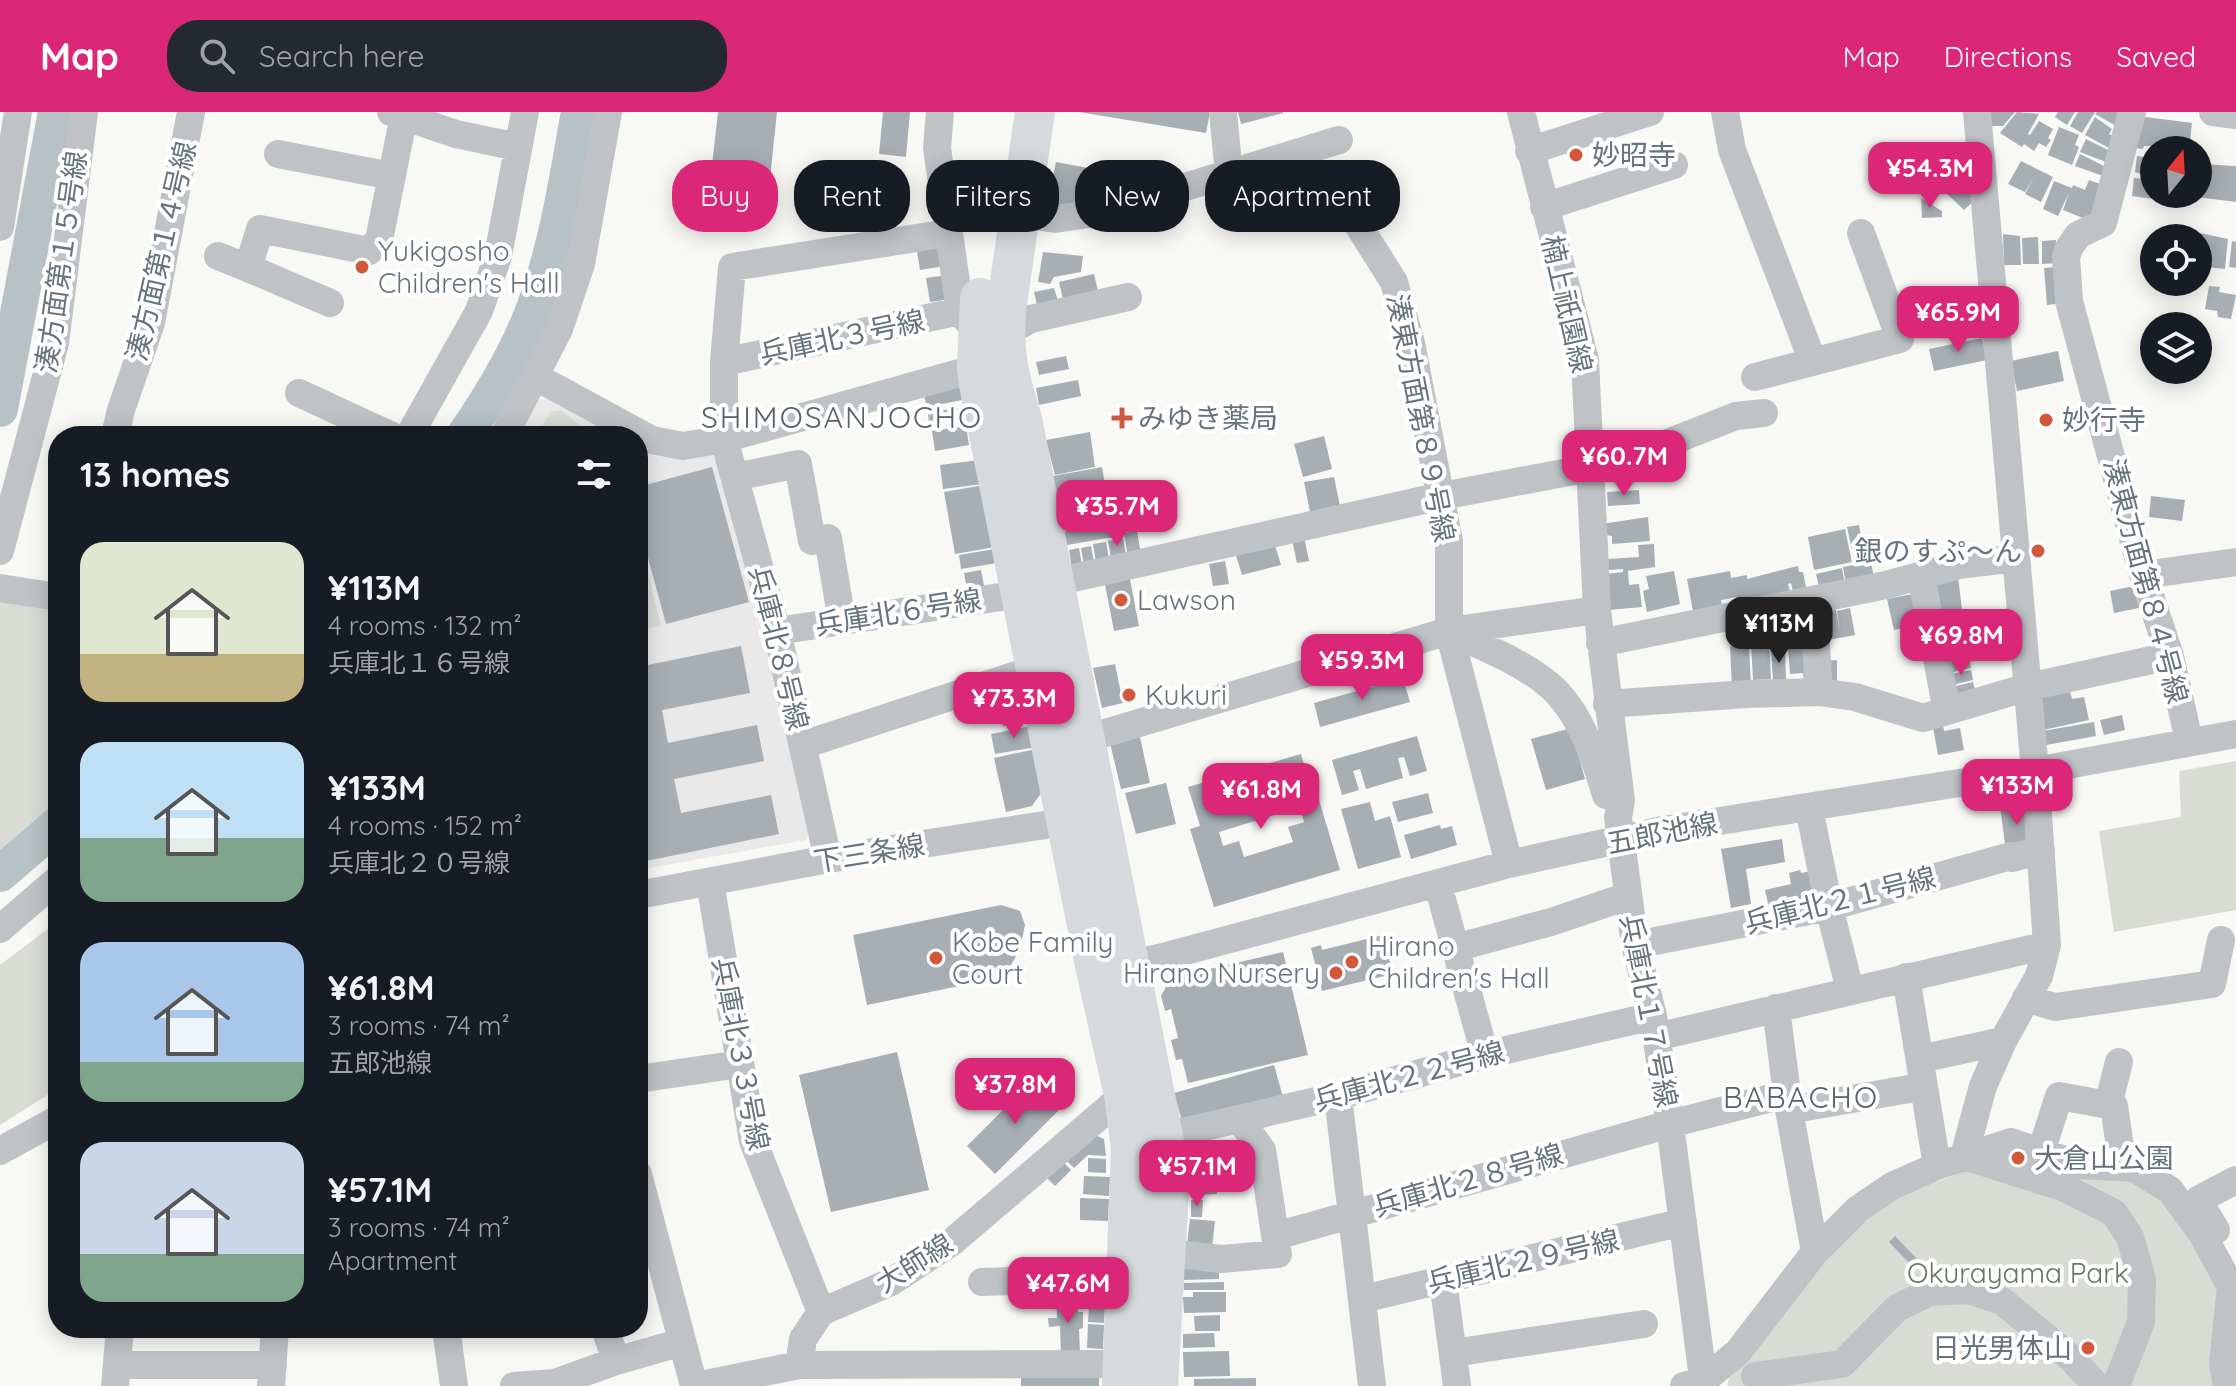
<!DOCTYPE html>
<meta charset="utf-8">
<style>
:root{--surface:#171b24;--page:#242831;--text:#f1f3f6;--muted:#9ea1a6;--accent:#db2777}
body{margin:0;font-family:Quicksand,"Noto Sans JP",sans-serif;background:var(--page);color:var(--text);height:100vh;display:flex;flex-direction:column;font-size:30px;white-space:nowrap}
*{box-sizing:border-box;margin:0}
p{font-size:26px;color:var(--muted)}
.icon{flex:none;width:44px;height:44px;fill:none;stroke:currentColor;stroke-width:2;stroke-linecap:round;stroke-linejoin:round}
.map{position:relative;flex:1;overflow:hidden}
.panel{position:absolute;left:48px;top:314px;width:600px;height:912px;display:flex;flex-direction:column;background:var(--surface);border-radius:32px;box-shadow:0 4px 20px #0003}
.panel>*{flex:none}
.guide{position:absolute;left:672px;top:48px;width:760px;height:72px;display:flex;gap:16px}
.needle{width:52px;rotate:18deg}
.buttons{position:absolute;left:2140px;top:24px;display:grid;gap:16px}
.buttons a{display:grid;place-items:center;width:72px;height:72px;border-radius:50%;background:var(--surface);box-shadow:0 4px 20px #0003;font-size:40px}
.price{position:absolute;translate:-50% -68px;padding:0 18px;border-radius:16px;background:var(--accent);color:#fff;font-size:26px;line-height:52px;filter:drop-shadow(0 2px 4px #0008)}
.price::after{content:'';position:absolute;left:50%;top:48px;width:24px;height:18px;margin-left:-12px;background:inherit;clip-path:polygon(0 0,100% 0,50% 100%)}
.price.on{background:#222;color:#fff}
ul{padding:0;list-style:none}
li{display:flex;align-items:center;gap:24px;height:200px;padding:0 32px}
li span{display:grid;place-items:center;flex:none;width:224px;height:160px;border-radius:24px;color:#555}
li>.icon{margin-inline-start:auto}
span .icon{width:96px;height:96px;fill:#fffc;stroke-width:1}
li b{font-size:34px}
h2{display:flex;justify-content:space-between;align-items:center;height:96px;padding:0 32px;font-size:34px}
.tag{padding:0 28px;border-radius:32px;background:var(--surface);box-shadow:0 4px 20px #0003;font-size:28px;line-height:72px}
.tag.on{background:var(--accent);color:#fff}
header{display:flex;align-items:center;gap:48px;box-sizing:border-box;height:112px;padding:0 40px;background:var(--accent);color:#fff}
header strong{font-size:38px}
nav{display:flex;gap:44px;margin-inline-start:auto;font-size:28px}
.search{width:560px;height:72px;background:var(--page);display:flex;align-items:center;gap:20px;box-sizing:border-box;padding:0 28px;border-radius:32px;color:var(--muted);font-size:30px}
.map>svg:first-child{display:block}
</style>
<header>
<strong>Map</strong>
<div class="search"><svg class="icon" aria-label="search" viewBox="0 0 24 24"><circle cx="10" cy="10" r="6"/><path d="M15 15l6 6"/></svg>Search here</div>
<nav><a>Map</a><a>Directions</a><a>Saved</a></nav>
</header>
<div class="map">
<svg width="2236" height="1274" viewBox="0 0 2236 1274">
<rect width="100%" height="100%" fill="#f8f8f5"/>
<path fill="#e8e9e8" d="M554,285L626,324H517L537,288Z
M638,331L712,341L721,348L813,715L806,728L638,758Z"/>
<path fill="#d8dcd5" d="M561,298L594,324H537L550,300Z
M638,421L661,514L638,518Z
M0,485L58,493V702L0,754Z
M2236,649V798L2114,820L2099,719L2181,705L2179,659Z
M49,816L58,825L49,982L0,1013V853Z
M2012,1042L2128,1067L2158,1080L2205,1145L2218,1183L2217,1274H1727L1729,1266L1744,1244L1855,1115L1895,1085Z"/>
<g fill="none" stroke-linecap="round" stroke-linejoin="round">
<path stroke="#b6c2c5" stroke-width="36" d="M0,297L56,0
M464,324C491,285 516,244 533,199C557,135 567,67 579,0
M0,762L58,712"/>
</g>
<path fill="#a7aeb4" fill-rule="evenodd" d="M718,0H777L767,95L708,88Z
M883,0H910L906,45L879,42Z
M1079,0H1210L1206,21Z
M1238,0H1283V1L1241,12Z
M1990,0H2015L2003,14H1991Z
M2017,0L2039,2L2028,22L2030,23L2039,9L2053,17L2048,26L2051,28L2046,35L2039,31L2034,39L2024,32L2022,35L2000,21Z
M2058,0H2075L2067,13L2055,5Z
M2078,0H2095L2082,21L2070,14Z
M2097,0H2124L2118,15L2095,2Z
M2138,4L2192,11L2189,38H2162V35L2152,34H2144L2143,37L2134,36Z
M2095,5L2112,17L2109,22L2115,25L2109,36L2085,23Z
M2059,15L2079,23L2075,33L2079,35L2072,53L2048,43Z
M2086,27L2110,39L2106,50L2080,40Z
M1951,36L1973,57L1966,69L1976,87L1964,98L1926,62Z
M2080,42L2106,55L2103,64L2075,54Z
M2145,43L2154,44V66L2135,60L2137,44L2145,45Z
M2021,49L2053,65L2041,90L2025,82L2034,65L2025,80L2008,72Z
M1056,50L1093,57L1086,94L1046,99Z
M2202,52L2236,54V90L2197,85Z
M2134,66L2154,68V82H2161L2160,88L2132,84Z
M2089,68L2103,73L2093,110L2063,98L2069,81L2058,104L2043,97L2054,69L2072,76L2073,73L2085,78Z
M2180,82H2194L2193,90L2179,88Z
M1921,86L1942,99V105L1922,106Z
M2200,121L2228,127L2225,157L2198,154V126H2186V123L2200,124Z
M2003,122L2020,124L2021,153H2004Z
M2038,125L2039,152H2023L2022,126Z
M2056,128L2057,151L2042,152V129Z
M941,129L945,154L920,158L916,133Z
M2232,129L2236,130V156L2229,155Z
M1043,140L1083,144L1081,160L1054,165L1050,172L1038,170Z
M2057,155L2056,192L2047,193L2044,156Z
M1094,162L1099,183L1064,192L1059,170Z
M947,163L951,187L930,190L926,166Z
M2209,174L2220,175L2219,180L2236,183L2231,207L2218,205L2217,199L2205,197Z
M1054,176L1059,192L1038,197L1034,180Z
M1982,226L1987,248L1934,259L1929,237Z
M2058,239L2064,269L2017,279L2011,249Z
M1066,244L1069,257L1039,263L1036,250Z
M1078,268L1081,284L1039,293L1036,276Z
M959,273L962,288L927,295L923,280Z
M962,296L963,308L929,312L928,300Z
M966,314L969,333L935,339L932,319Z
M1090,320L1095,355L1055,363L1046,328Z
M1324,324L1332,357L1303,365L1294,332Z
M979,348L983,372L943,377L940,353Z
M712,355L749,490L666,512L638,409V375Z
M1102,355L1111,406L1095,409L1094,404L1061,411L1053,364Z
M1334,365L1340,394L1310,400L1304,370Z
M984,373L995,435L955,442L944,380Z
M1639,378L1640,392L1608,394L1607,380Z
M2151,384L2185,388L2182,409L2149,405Z
M1648,405L1650,429L1612,432V424L1606,423L1605,412L1608,411Z
M1117,410L1119,424L1067,433L1064,419Z
M1859,413L1865,445L1854,447L1847,415Z
M1845,417L1852,450L1814,458L1808,425Z
M1137,419L1141,442L1128,445L1124,421Z
M1304,425L1309,449L1297,451L1292,428Z
M1123,426L1126,443L1111,446L1108,429Z
M1106,430L1109,447L1096,450L1093,432Z
M1274,430L1281,453L1242,463L1235,440Z
M1654,432L1655,455L1628,459L1629,473L1639,472L1642,495L1609,498L1606,462L1623,460V457L1609,458L1608,447L1639,445L1638,433Z
M1091,434L1094,451L1084,453L1081,436Z
M1079,436L1082,454L1072,456L1069,438Z
M995,437L997,451L961,457L959,443Z
M1225,449L1229,472L1213,474L1209,452Z
M1871,450L1875,471L1847,477L1843,455Z
M1798,454L1799,460H1803L1807,480L1794,483L1791,471L1788,472L1790,479L1738,497L1736,485L1721,488L1722,493L1693,499L1687,467L1730,459L1731,466L1747,463V467Z
M1842,456L1845,473L1820,479L1816,462Z
M1128,457L1139,514L1114,519L1103,462Z
M981,458L984,474L967,477L964,461Z
M1674,459L1680,492L1647,500L1643,479L1649,477L1646,464Z
M1958,465L1965,522L1940,525L1929,468Z
M2139,473L2144,495L2114,501L2110,479Z
M1912,482L1919,513L1894,518L1887,487Z
M1850,496L1855,523L1828,528L1823,500L1836,498L1840,519L1837,499Z
M1812,522L1804,569L1803,561L1790,562L1788,535L1794,534L1793,523Z
M1966,524L1970,540L1947,545L1944,529Z
M1769,531L1771,567L1753,568L1751,532Z
M1749,533L1751,575L1732,576L1730,534Z
M741,534L750,581L662,598L668,631L757,613L764,649L674,667L681,701L771,683L779,722L646,749L638,711V555Z
M1785,539L1786,567L1773,568L1771,540Z
M1968,542L1971,556L1949,561L1946,547Z
M1837,548V572L1824,573L1823,549Z
M1115,552L1123,591L1102,596L1093,556Z
M1971,558L1973,568L1952,573L1950,562Z
M1023,565L1026,586L1012,588L1008,568Z
M1403,566L1410,590L1320,615L1314,591Z
M1973,570L1976,582L1951,589L1948,576Z
M2069,575L2072,587L2084,585L2089,608L2043,618L2039,581Z
M1026,588L1030,609L1003,614L999,594Z
M2122,603L2125,618L2104,623L2100,608Z
M2094,610L2096,624L2046,633L2043,619Z
M1943,613L1944,619L1960,616L1964,638L1938,643L1933,615Z
M1032,614L1036,635L995,642L991,622Z
M1571,616L1585,667L1546,678L1531,627Z
M1417,624L1427,659L1410,664L1404,645L1398,646L1403,666L1366,677L1360,657L1353,659L1359,678L1342,683L1332,648Z
M1140,625L1150,671L1121,677L1110,631Z
M1036,637L1044,677L1032,694L1006,700L994,646Z
M1301,642L1312,679L1316,678L1340,758L1214,795L1190,717L1200,714L1188,675ZM1300,695L1304,710L1288,715L1293,730L1244,745L1239,729L1223,734L1219,720Z
M1166,671L1176,712L1136,722L1125,681Z
M1428,681L1433,701L1398,710L1392,690Z
M1370,690L1375,709L1390,704L1401,745L1358,757L1341,697Z
M2029,691L2032,735L2006,740L2000,694Z
M1440,713L1441,717L1452,714L1457,733L1411,747L1404,723Z
M1782,727L1785,750L1746,757L1751,792L1731,796L1721,737Z
M1800,758L1801,761L1811,759L1818,790L1770,800L1765,778L1791,772L1789,761Z
M1001,793L1020,799L1025,813L1020,837L1010,855L993,867L867,893L853,823Z
M1383,823L1393,862L1322,879L1311,836L1321,833L1322,838Z
M1283,840L1308,943L1188,971L1182,947L1176,948L1171,928L1178,926L1171,897L1165,899L1161,884L1171,866Z
M897,940L929,1078L831,1100L799,963Z
M1274,953L1283,985L1183,1013L1174,981Z
M1035,966L1063,994L995,1062L967,1034Z
M1093,1022L1104,1027L1106,1044L1088,1043L1074,1056L1066,1048Z
M1088,1046L1106,1047V1061L1088,1060Z
M1063,1050L1071,1058L1055,1074L1047,1066Z
M1192,1051H1217V1082L1193,1083Z
M1084,1064L1110,1065L1109,1084L1083,1082Z
M1080,1086L1109,1087L1108,1109L1080,1108Z
M1191,1088H1203L1202,1105H1191Z
M1190,1107L1215,1109L1212,1135L1187,1132Z
M1895,1124L1920,1150L1914,1156L1889,1130Z
M1183,1150H1219V1167L1183,1168Z
M1224,1170V1178H1184L1183,1171Z
M1090,1176L1106,1177L1104,1211L1088,1210Z
M1193,1180H1226V1200L1184,1201L1183,1185H1193Z
M1077,1185L1078,1200H1083V1216L1079,1217L1080,1242L1061,1243L1060,1214L1049,1215L1048,1206H1057L1056,1186Z
M1220,1203V1219H1195L1194,1204Z
M1088,1212L1104,1213L1103,1237L1087,1236Z
M1214,1221L1215,1235L1183,1236V1222Z
M1229,1239L1230,1264L1184,1265L1183,1240Z
M1099,1264V1274H1021V1265Z
M1256,1266V1274H1194V1267Z"/>
<g fill="none" stroke-linecap="round" stroke-linejoin="round">
<path stroke="#bfc3c6" stroke-width="28" d="M391,0L456,22L518,35
M940,0L937,36L960,199L978,222H1004L1031,207L1128,185
M1223,0L1229,62
M1521,0L1585,248L1597,498L1621,688L1618,706L1635,833L1653,904L1670,1012L1704,1274
M1725,0L1732,38L1813,250
M2132,0L2103,111L2078,123L2069,136L2066,145L2069,189L2143,463L2170,544L2189,629
M2213,0L2236,3
M1529,39L1650,0
M278,42L392,64
M1544,95L1674,53
M1020,102L1055,107L1103,100L1339,28
M1353,105L1394,170L1411,231L1449,429V519L1509,752
M0,115L18,0
M218,144L248,156
M330,191L248,156L260,117L369,139L379,128L404,3
M724,250L960,199
M536,265L652,328L683,334L724,327L977,256
M1755,265L1900,227L1861,121
M299,281L392,324
M115,324L121,298L151,211L191,0
M409,324L479,199L498,144L525,0
M504,324L559,217L581,152L608,0
M735,365L798,352L812,429L828,426L842,509
M0,439L55,231L84,0
M1921,463L1947,599
M2143,463L2236,450
M1055,470L1442,384L1590,356L1642,341L1736,304L1764,301
M0,476L58,485
M1813,488L1819,580
M777,519L1020,482
M1449,519C1482,535 1521,549 1549,573C1580,599 1595,646 1606,683
M1600,531L1886,473L1959,453L2015,446
M1607,592L1747,582L1819,580L1855,585L1923,606L2028,575L2170,544
M1085,627L1449,519L1597,498
M803,633L1035,557
M1809,696L1829,795L1850,878
M828,747L777,519L724,327V250L732,155L948,121
M710,770L753,1029L821,1200
M1438,773L1485,943
M638,783L828,747L1083,707
M0,817L58,767
M1635,833L1829,795L2011,744L2012,746L2041,738
M1455,836L1551,810L1628,784
M1114,855L1159,846L1509,752L1663,718L2035,659L2236,622
M1906,865L1937,1054
M2026,886L2055,895L2212,872L2221,828
M1776,896L1789,998L1815,1140
M1656,925L2047,833
M1920,947L2003,929
M638,967L740,952
M1338,984L1372,1274
M2108,993L2119,950
M1789,998L1909,977
M1165,1024L1338,984L1485,943L1653,904
M0,1039L58,1007
M2041,1040L2059,984L2114,994L2123,1055
M1964,1044L1983,974L2003,929L2039,864L2047,833L2035,659L1977,0
M1964,1044L2065,1076L2114,1101L2130,1125L2142,1167L2141,1210L2116,1274
M638,1062L694,1274
M2216,1118L2198,1088L2236,1068
M1276,1124L1670,1012L1787,982
M1167,1141L1221,1147L1278,1142L1262,1038L1239,1007
M1443,1168L1457,1274
M982,1170L1126,1165
M1363,1187L1683,1110
M446,1216L454,1274
M605,1216L616,1249
M1453,1241L1644,1212
M117,1253H273
M799,1253L803,1227L821,1200L891,1170L952,1130L1124,983
M1755,1264L1842,1252L1897,1196L1930,1180L1969,1178L2002,1189L2069,1244L2097,1274
M115,1274L120,1216
M271,1274L275,1216
M514,1274L555,1271L616,1249L682,1230
M696,1274L799,1253L1123,1252
M1684,1274L1704,1268L1738,1240L1815,1140L1858,1097L1892,1074L1937,1054L2011,1030L2080,1053L2134,1056L2170,1078L2203,1123L2231,1175L2223,1251L2227,1274"/>
<path stroke="#d6dadd" stroke-width="40" d="M1035,0L1007,191C1002,237 1008,263 1022,307L1170,1060L1158,1274
M980,186L977,256L979,272L1096,858L1124,983L1131,1036L1122,1274"/>
</g>
<g fill="#d2583b" stroke="#fff" stroke-width="3">
<circle cx="1576" cy="43" r="8"/>
<circle cx="362" cy="155" r="8"/>
<path d="M1118 294h8v8h8v8h-8v8h-8v-8h-8v-8h8z"/>
<circle cx="2046" cy="308" r="8"/>
<circle cx="2038" cy="439" r="8"/>
<circle cx="1121" cy="488" r="8"/>
<circle cx="1129" cy="583" r="8"/>
<circle cx="936" cy="846" r="8"/>
<circle cx="1352" cy="850" r="8"/>
<circle cx="1336" cy="861" r="8"/>
<circle cx="2018" cy="1046" r="8"/>
<circle cx="2088" cy="1236" r="8"/>
</g>
<g text-anchor="middle" stroke-width="8" stroke-linejoin="round" paint-order="stroke">
<g font-size="28" fill="#66747d" stroke="#fff" text-anchor="start">
<text x="1592" y="53">妙昭寺</text>
<text x="378" y="149">Yukigosho<tspan x="378" dy="32">Children's Hall</tspan></text>
<text x="1138" y="316">みゆき薬局</text>
<text x="2062" y="318">妙行寺</text>
<text x="2022" y="449" text-anchor="end">銀のすぷ～ん</text>
<text x="1137" y="498">Lawson</text>
<text x="1145" y="593">Kukuri</text>
<text x="952" y="840">Kobe Family<tspan x="952" dy="32">Court</tspan></text>
<text x="1368" y="844">Hirano<tspan x="1368" dy="32">Children's Hall</tspan></text>
<text x="1320" y="871" text-anchor="end">Hirano Nursery</text>
<text x="2034" y="1056">大倉山公園</text>
<text x="2072" y="1246" text-anchor="end">日光男体山</text>
</g>
<g font-size="28" fill="#66747d" stroke="#fff">
<text transform="translate(161 139) rotate(-77)" y="10">湊方面第１４号線</text>
<text transform="translate(61 150) rotate(-82)" y="10">湊方面第１５号線</text>
<text transform="translate(1567 192) rotate(77)" y="10">楠上祇園線</text>
<text transform="translate(842 225) rotate(-12)" y="10">兵庫北３号線</text>
<text transform="translate(1421 306) rotate(79)" y="10">湊東方面第８９号線</text>
<text transform="translate(2146 469) rotate(75)" y="10">湊東方面第８４号線</text>
<text transform="translate(898 500) rotate(-9)" y="10">兵庫北６号線</text>
<text transform="translate(779 536) rotate(76)" y="10">兵庫北８号線</text>
<text transform="translate(1662 721) rotate(-11)" y="10">五郎池線</text>
<text transform="translate(869 741) rotate(-9)" y="10">下三条線</text>
<text transform="translate(1840 788) rotate(-14)" y="10">兵庫北２１号線</text>
<text transform="translate(1649 899) rotate(79)" y="10">兵庫北１７号線</text>
<text transform="translate(741 942) rotate(79)" y="10">兵庫北３３号線</text>
<text transform="translate(1409 964) rotate(-15)" y="10">兵庫北２２号線</text>
<text transform="translate(1468 1068) rotate(-16)" y="10">兵庫北２８号線</text>
<text transform="translate(1523 1149) rotate(-13)" y="10">兵庫北２９号線</text>
<text transform="translate(914 1151) rotate(-32)" y="10">大師線</text>
</g>
<g font-size="28" fill="#687664" stroke="#fff">
<text x="2018" y="1171">Okurayama Park</text>
</g>
<g font-size="30" letter-spacing="2" fill="#576269" stroke="#fff">
<text x="842" y="316">SHIMOSANJOCHO</text>
<text x="1801" y="996">BABACHO</text>
</g>
</g>
</svg>
<div class="buttons">
<a><svg class="needle" viewBox="-14 -14 28 28"><path d="M0-13l5 13h-10z" fill="#e53935"/><path d="M0 13l5-13h-10z" fill="#9ea1a6"/></svg></a>
<a><svg class="icon" aria-label="locate" viewBox="0 0 24 24"><circle cx="12" cy="12" r="6"/><path d="M12 2v4M12 18v4M2 12h4M18 12h4"/></svg></a>
<a><svg class="icon" aria-label="layers" viewBox="0 0 24 24"><path d="M12 4l9 5-9 5-9-5zM3 14l9 5 9-5"/></svg></a>
</div>
<b class="price" style="left:1930px;top:98px">¥54.3M</b>
<b class="price" style="left:1958px;top:242px">¥65.9M</b>
<b class="price" style="left:1624px;top:386px">¥60.7M</b>
<b class="price" style="left:1117px;top:436px">¥35.7M</b>
<b class="price on" style="left:1779px;top:553px">¥113M</b>
<b class="price" style="left:1961px;top:565px">¥69.8M</b>
<b class="price" style="left:1362px;top:590px">¥59.3M</b>
<b class="price" style="left:1014px;top:628px">¥73.3M</b>
<b class="price" style="left:2017px;top:715px">¥133M</b>
<b class="price" style="left:1261px;top:719px">¥61.8M</b>
<b class="price" style="left:1015px;top:1014px">¥37.8M</b>
<b class="price" style="left:1197px;top:1096px">¥57.1M</b>
<b class="price" style="left:1068px;top:1213px">¥47.6M</b>
<div class="guide">
<a class="tag on">Buy</a>
<a class="tag">Rent</a>
<a class="tag">Filters</a>
<a class="tag">New</a>
<a class="tag">Apartment</a>
</div>
<section class="panel">
<h2>13 homes<svg class="icon" aria-label="filters" viewBox="0 0 24 24"><path d="M4 7h16M4 17h16"/><circle cx="9" cy="7" r="2"/><circle cx="15" cy="17" r="2"/></svg></h2>
<ul>
<li><span style="background:linear-gradient(#dfe7d0 70%,#c2b280 0)"><svg class="icon" aria-label="home" viewBox="0 0 24 24"><path d="M3 11l9-7 9 7M6 9v11h12V9"/></svg></span><div><b>¥113M</b><p>4 rooms · 132 m²</p><p>兵庫北１６号線</p></div></li>
<li><span style="background:linear-gradient(#bfe0f5 60%,#7fa58c 0)"><svg class="icon" aria-label="home" viewBox="0 0 24 24"><path d="M3 11l9-7 9 7M6 9v11h12V9"/></svg></span><div><b>¥133M</b><p>4 rooms · 152 m²</p><p>兵庫北２０号線</p></div></li>
<li><span style="background:linear-gradient(#a9c7e8 75%,#7fa58c 0)"><svg class="icon" aria-label="home" viewBox="0 0 24 24"><path d="M3 11l9-7 9 7M6 9v11h12V9"/></svg></span><div><b>¥61.8M</b><p>3 rooms · 74 m²</p><p>五郎池線</p></div></li>
<li><span style="background:linear-gradient(#c9d6e8 70%,#7fa58c 0)"><svg class="icon" aria-label="home" viewBox="0 0 24 24"><path d="M3 11l9-7 9 7M6 9v11h12V9"/></svg></span><div><b>¥57.1M</b><p>3 rooms · 74 m²</p><p>Apartment</p></div></li>
</ul>
</section>
</div>
